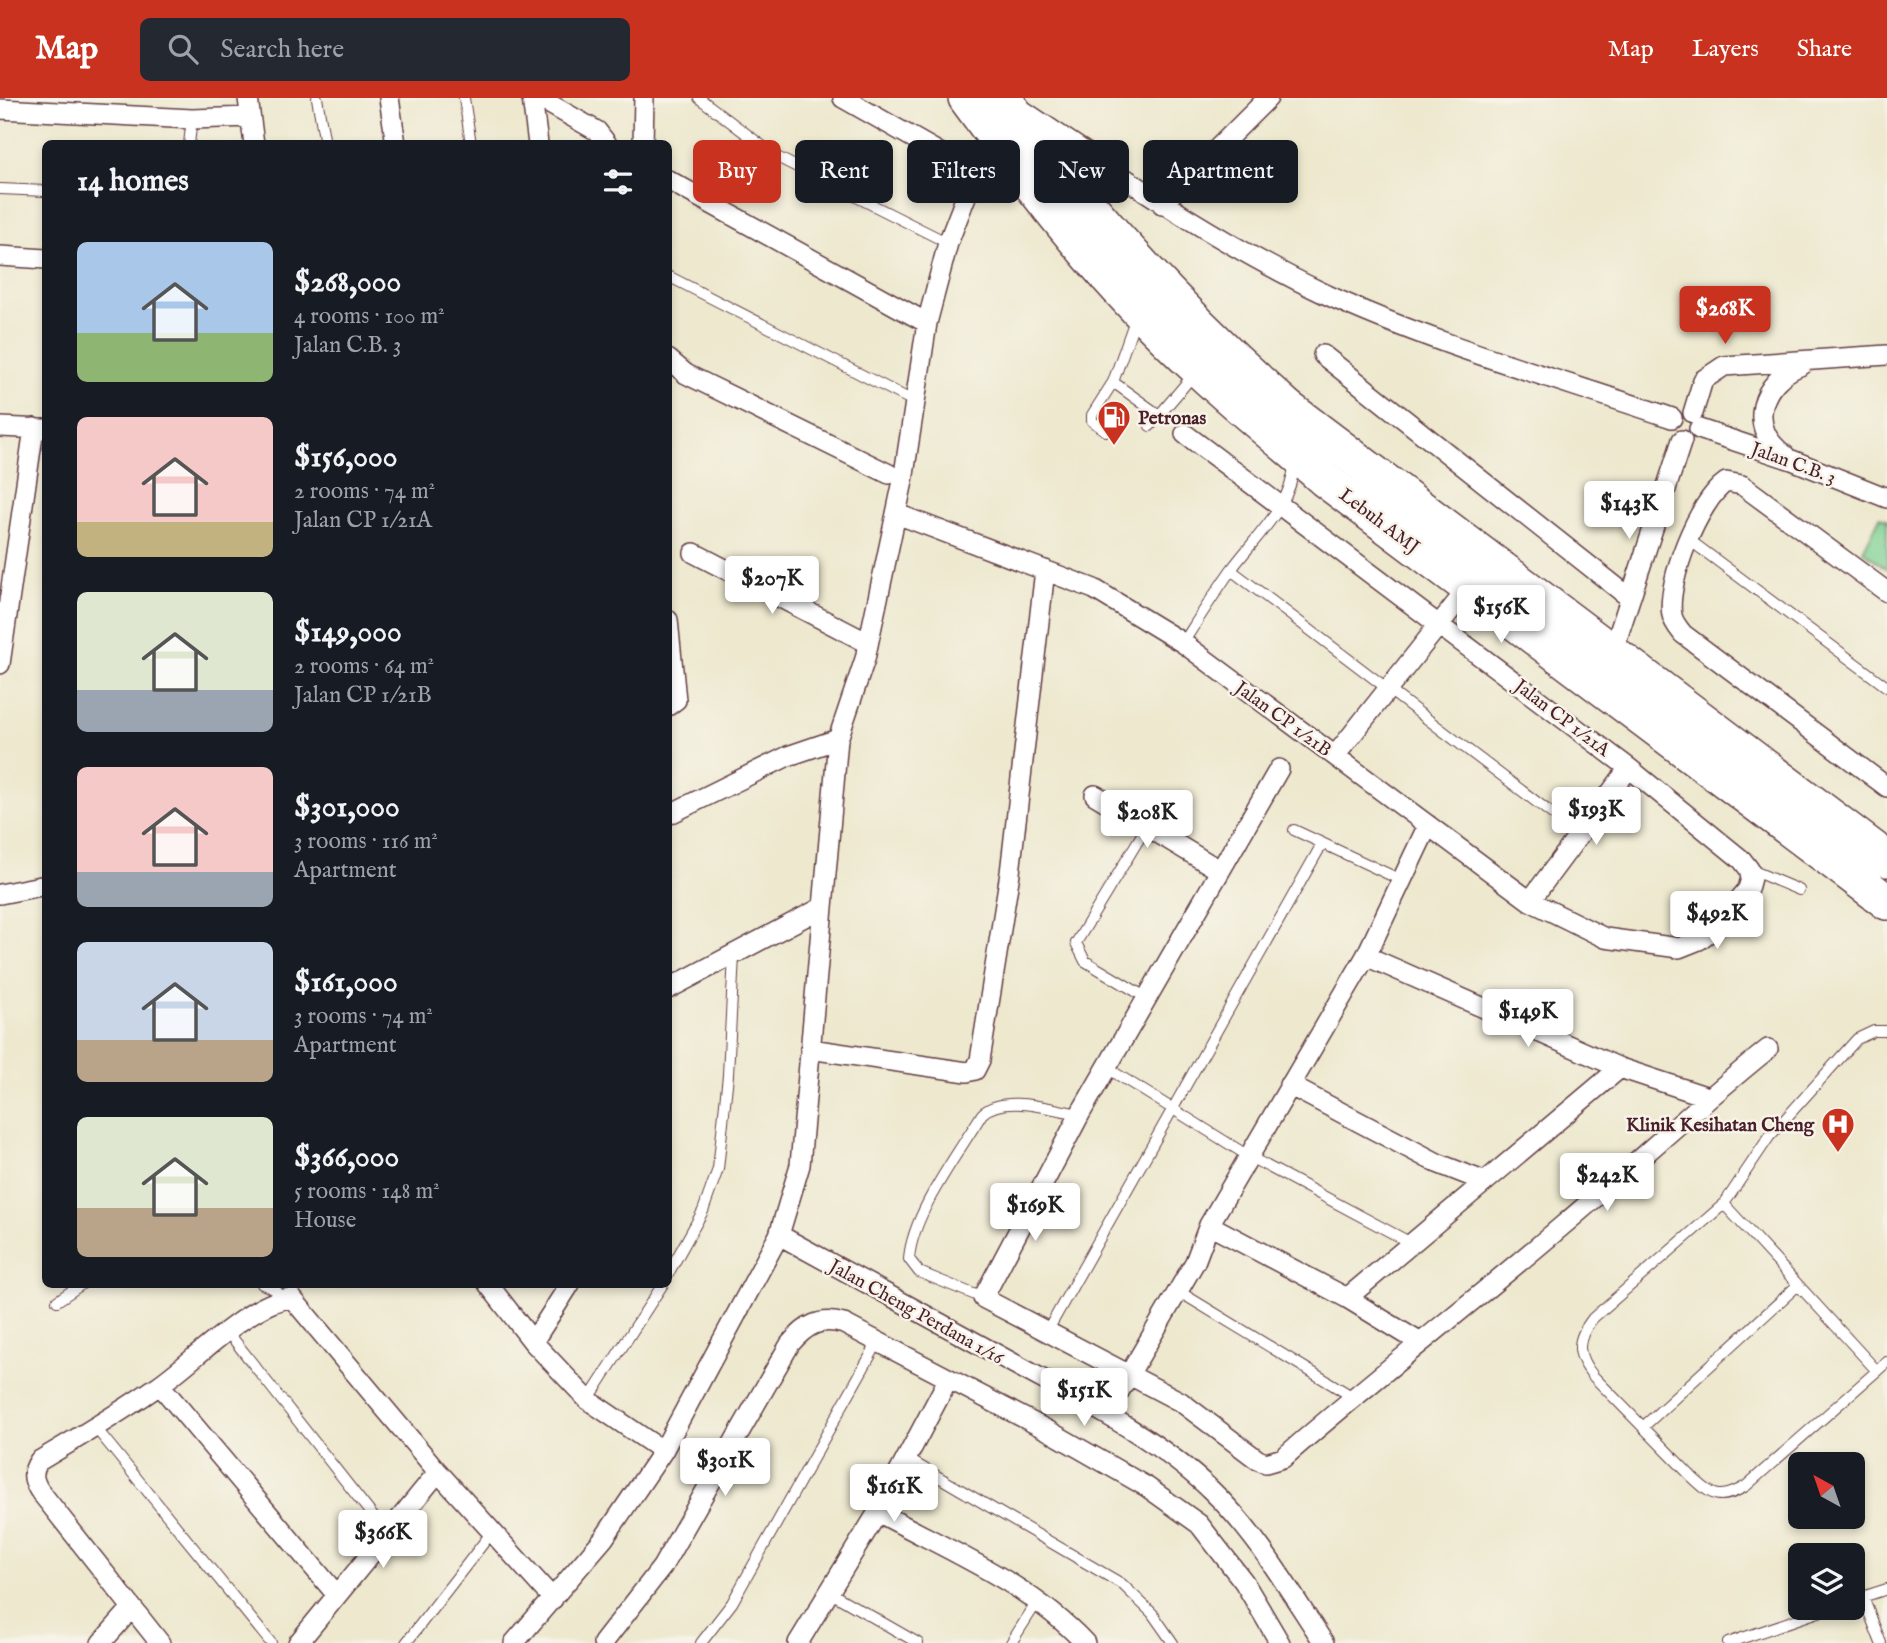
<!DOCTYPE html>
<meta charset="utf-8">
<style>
:root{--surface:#171b24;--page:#242831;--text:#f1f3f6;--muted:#9ea1a6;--accent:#c8321e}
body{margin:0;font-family:"IM FELL English",serif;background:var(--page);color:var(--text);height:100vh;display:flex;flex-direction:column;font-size:26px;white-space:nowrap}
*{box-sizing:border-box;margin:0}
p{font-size:23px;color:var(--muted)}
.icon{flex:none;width:38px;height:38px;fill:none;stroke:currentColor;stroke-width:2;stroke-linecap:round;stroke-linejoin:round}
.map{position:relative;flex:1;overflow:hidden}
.sheet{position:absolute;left:42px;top:42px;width:630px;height:1148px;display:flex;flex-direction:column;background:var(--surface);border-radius:10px;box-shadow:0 4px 10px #0003}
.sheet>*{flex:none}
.guide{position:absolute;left:693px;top:42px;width:665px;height:63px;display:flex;gap:14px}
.needle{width:46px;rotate:320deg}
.fabs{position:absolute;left:1788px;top:1354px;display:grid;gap:14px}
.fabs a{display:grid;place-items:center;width:77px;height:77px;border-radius:10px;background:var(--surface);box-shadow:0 4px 10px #0003;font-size:35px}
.price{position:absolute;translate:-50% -60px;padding:0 16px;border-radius:7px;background:#fff;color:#222;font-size:23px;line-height:46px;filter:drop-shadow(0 2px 4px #0008)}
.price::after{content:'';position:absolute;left:50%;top:42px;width:21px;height:16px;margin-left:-10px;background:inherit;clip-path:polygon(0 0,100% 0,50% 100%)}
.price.active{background:var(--accent);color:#fff}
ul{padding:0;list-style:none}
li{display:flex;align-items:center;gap:21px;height:175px;padding:0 35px}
li span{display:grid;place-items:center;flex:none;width:196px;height:140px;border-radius:10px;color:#555}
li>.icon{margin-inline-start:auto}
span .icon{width:84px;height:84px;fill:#fffc;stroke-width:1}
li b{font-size:30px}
h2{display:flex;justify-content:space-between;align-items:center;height:84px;padding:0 35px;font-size:30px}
.tag{padding:0 24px;border-radius:10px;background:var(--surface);box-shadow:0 4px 10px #0003;font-size:24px;line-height:63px}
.tag.active{background:var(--accent);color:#fff}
header{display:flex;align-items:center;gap:42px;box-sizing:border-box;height:98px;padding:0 35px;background:var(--accent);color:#fff}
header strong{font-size:33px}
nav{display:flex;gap:38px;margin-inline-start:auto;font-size:24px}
.search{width:490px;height:63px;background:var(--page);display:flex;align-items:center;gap:18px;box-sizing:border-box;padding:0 24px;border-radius:10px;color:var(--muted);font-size:26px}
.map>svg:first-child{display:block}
</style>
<header>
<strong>Map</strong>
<div class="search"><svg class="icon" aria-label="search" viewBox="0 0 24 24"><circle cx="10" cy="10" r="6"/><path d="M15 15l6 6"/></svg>Search here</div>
<nav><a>Map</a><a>Layers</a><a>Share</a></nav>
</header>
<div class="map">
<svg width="1887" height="1545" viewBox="0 0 1887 1545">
<rect width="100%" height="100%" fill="#f7f3e8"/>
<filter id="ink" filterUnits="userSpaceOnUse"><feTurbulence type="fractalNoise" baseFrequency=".0143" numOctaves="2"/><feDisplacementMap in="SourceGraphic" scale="14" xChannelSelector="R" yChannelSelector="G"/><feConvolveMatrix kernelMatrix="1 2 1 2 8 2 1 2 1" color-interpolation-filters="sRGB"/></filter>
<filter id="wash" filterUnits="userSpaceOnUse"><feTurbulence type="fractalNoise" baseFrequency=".00686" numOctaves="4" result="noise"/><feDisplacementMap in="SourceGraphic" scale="28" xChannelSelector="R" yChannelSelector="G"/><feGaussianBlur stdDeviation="1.57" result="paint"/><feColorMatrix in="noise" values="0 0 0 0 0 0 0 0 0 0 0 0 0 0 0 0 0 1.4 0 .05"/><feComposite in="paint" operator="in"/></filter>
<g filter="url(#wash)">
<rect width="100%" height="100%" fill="#ede8ce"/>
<path fill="#7cd092" stroke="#63785e" stroke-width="2" d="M1880,419L1887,422V471L1863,453Z"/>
</g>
<g filter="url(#ink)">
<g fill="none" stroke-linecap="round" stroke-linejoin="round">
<defs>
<path id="lane" d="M317,0L325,46
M464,0L471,46
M699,0L777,59L948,145
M189,46L192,21
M0,91L46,93
M668,178L917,305
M1113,284L1159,317
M1150,328L1195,275
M1106,333L1092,323V317L1113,284L1136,219
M1688,441L1887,589
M1231,472L1580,737
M1183,545C1199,520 1214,496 1231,472C1254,440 1293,407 1294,366
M1294,732L1401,782
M1749,771L1799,792
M1147,900L1085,863L1076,845L1147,728
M1887,933H1874L1857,941L1769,1039L1724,1106L1593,1220C1575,1243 1576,1257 1594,1279L1692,1379C1713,1399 1720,1403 1746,1388L1887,1264
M1107,970L1250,1059L1411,1145
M1724,1106L1877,1273
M668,1176L703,1113L718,1071L728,977L734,857
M262,1186L276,1192L283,1201
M1178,1193L1353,1299
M983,1200L919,1174L909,1161C912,1116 958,1056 982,1016C1004,995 1052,1012 1080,1016
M57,1203L82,1186
M1048,1232L1322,746
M227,1233L387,1436
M588,1302L663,1186
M95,1329L271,1545
M1643,1329L1798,1187
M906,1360L1122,1486L1152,1515L1173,1545
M829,1494L918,1545
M1863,1499L1881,1545
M1853,1502L1887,1491
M406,1545L492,1434
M701,1545L732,1505L878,1244
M1011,1545L1037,1504
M1728,1545L1830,1510"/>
<path id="street" d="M248,0L254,46
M389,0L396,46
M532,0L538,46
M539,0L597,33L607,46
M843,0L975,75
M0,11L192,21L250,19
M1025,14C1121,78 1218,145 1323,195C1432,246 1558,281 1672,320
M643,46L644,0
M668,82L927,225
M1162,106L1268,0
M0,158L46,161
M1323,257L1630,500
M668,261L686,276L889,376
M1693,315L1703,282L1724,268L1887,257
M0,329L44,331
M1699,331L1792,362L1887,400
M1785,357C1745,330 1761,282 1802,267
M897,416L1094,491L1183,545L1530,803L1605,840L1679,850L1699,842L1716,829L1748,791L1751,780L1749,771L1742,762L1629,670L1185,336
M694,455L868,545
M1887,494L1742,387L1726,384C1698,403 1666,485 1672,517C1673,524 1679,531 1683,536L1887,689
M668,522L676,602L668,608
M1612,556L1682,342
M0,566L34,330
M1335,658L1469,489
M1279,671L1080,1016L983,1200L1181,1304L1258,1362L1266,1365L1283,1360C1374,1280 1470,1207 1562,1128C1631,1070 1697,1008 1768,951
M1095,697L1219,772
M668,717L788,658L838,641
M0,796L46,787
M1530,803L1629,670
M1366,858L1620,970L1708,999
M668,891L823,809
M810,951L967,974L975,972L980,962L1010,775L1045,472
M1289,987L1437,1065L1483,1083
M1209,1127L1347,1200L1419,1244
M779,1137C859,1181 940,1225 1020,1269C1086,1305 1157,1340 1211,1392C1257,1436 1289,1492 1324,1545
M488,1186L533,1244L588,1302L663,1353
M1347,1200L1620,970
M533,1244L570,1186
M160,1287L336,1496
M1106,1316L1195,1164L1209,1127L1366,858L1428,727
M878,1414C949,1453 1029,1485 1085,1545
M101,1545L131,1511
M160,1545L39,1392C32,1380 32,1374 39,1363C79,1339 120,1315 158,1288C192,1265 252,1202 292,1200L438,1374L553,1501
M298,1545L438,1374
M514,1545L604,1440L663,1353L779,1137L800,1067L838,641L865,561L903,383L927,225L948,145L975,75L1002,49
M603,1545L662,1469L790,1246C806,1227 820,1219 844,1226L1049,1333L1147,1389L1199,1426L1244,1484L1280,1545
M798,1545L878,1414L948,1282"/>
<path id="highway" d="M966,0C1036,96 1111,192 1199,272C1239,310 1283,344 1324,381L1887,804
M1003,0C1088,114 1182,216 1288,310L1887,761"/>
</defs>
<use href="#lane" stroke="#623d43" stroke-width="12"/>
<use href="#street" stroke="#623d43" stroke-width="22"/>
<use href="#highway" stroke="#623d43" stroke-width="38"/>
<use href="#lane" stroke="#fff" stroke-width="10"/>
<use href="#street" stroke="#fff" stroke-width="19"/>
<use href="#highway" stroke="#fff" stroke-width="35"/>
</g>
</g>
<defs>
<symbol id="fuel-pin" viewBox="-11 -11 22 30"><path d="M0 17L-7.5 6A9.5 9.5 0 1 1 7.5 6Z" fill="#c8321e" stroke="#f7f3e8"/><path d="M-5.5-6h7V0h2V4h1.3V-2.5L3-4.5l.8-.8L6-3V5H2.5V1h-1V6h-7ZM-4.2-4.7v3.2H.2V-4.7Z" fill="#fff"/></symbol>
<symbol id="hospital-pin" viewBox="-11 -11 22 30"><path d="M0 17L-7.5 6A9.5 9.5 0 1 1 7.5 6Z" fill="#c8321e" stroke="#f7f3e8"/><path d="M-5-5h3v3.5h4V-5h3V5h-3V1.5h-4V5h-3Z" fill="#fff"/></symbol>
</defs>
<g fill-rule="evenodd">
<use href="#fuel-pin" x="1095" y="300" width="38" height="52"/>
<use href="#hospital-pin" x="1819" y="1007" width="38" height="52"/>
</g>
<g text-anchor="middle" stroke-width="5" stroke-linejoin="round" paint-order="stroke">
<g font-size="19" font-weight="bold" fill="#4a1f2b" stroke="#f7f3e8" text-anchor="start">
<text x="1138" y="326">Petronas</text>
<text x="1814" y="1033" text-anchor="end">Klinik Kesihatan Cheng</text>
</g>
<g font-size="19" fill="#4a1f2b" stroke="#f7f3e8">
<text transform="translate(1794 364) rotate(20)" y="7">Jalan C.B. 3</text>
<text transform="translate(1380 422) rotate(37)" y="7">Lebuh AMJ</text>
<text transform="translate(1563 619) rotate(37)" y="7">Jalan CP 1/21A</text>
<text transform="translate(1284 620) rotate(36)" y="7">Jalan CP 1/21B</text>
<text transform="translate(917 1213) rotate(29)" y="7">Jalan Cheng Perdana 1/16</text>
</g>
</g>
</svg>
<div class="fabs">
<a><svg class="needle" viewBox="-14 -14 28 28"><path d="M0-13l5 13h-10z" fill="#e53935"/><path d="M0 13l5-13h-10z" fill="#9ea1a6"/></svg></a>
<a><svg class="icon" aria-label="layers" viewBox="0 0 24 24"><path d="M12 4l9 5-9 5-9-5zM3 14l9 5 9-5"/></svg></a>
</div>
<b class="price active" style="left:1725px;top:248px">$268K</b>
<b class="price" style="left:1629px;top:443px">$143K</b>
<b class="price" style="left:772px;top:518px">$207K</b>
<b class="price" style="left:1501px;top:547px">$156K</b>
<b class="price" style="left:1596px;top:749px">$193K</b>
<b class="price" style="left:1147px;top:752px">$208K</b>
<b class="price" style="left:1717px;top:853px">$492K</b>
<b class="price" style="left:1528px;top:951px">$149K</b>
<b class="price" style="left:1607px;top:1115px">$242K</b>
<b class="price" style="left:1035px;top:1145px">$169K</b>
<b class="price" style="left:1084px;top:1330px">$151K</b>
<b class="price" style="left:725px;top:1400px">$301K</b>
<b class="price" style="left:894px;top:1426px">$161K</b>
<b class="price" style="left:383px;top:1472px">$366K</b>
<div class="guide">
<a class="tag active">Buy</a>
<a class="tag">Rent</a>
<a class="tag">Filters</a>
<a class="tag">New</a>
<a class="tag">Apartment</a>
</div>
<section class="sheet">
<h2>14 homes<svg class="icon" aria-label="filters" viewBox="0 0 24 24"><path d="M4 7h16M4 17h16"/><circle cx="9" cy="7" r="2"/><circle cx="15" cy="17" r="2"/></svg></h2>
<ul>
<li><span style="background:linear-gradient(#a9c7e8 65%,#8fb573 0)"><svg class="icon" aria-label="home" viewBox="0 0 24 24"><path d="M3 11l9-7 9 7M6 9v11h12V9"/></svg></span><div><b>$268,000</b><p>4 rooms · 100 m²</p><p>Jalan C.B. 3</p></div></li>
<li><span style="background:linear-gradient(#f6c9c9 75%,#c2b280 0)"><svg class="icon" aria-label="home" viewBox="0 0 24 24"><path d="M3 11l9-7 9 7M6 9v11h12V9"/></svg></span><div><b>$156,000</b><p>2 rooms · 74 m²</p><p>Jalan CP 1/21A</p></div></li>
<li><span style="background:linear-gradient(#dfe7d0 70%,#9aa5b1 0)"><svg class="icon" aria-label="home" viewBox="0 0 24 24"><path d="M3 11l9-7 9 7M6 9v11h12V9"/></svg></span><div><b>$149,000</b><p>2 rooms · 64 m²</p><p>Jalan CP 1/21B</p></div></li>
<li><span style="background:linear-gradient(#f6c9c9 75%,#9aa5b1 0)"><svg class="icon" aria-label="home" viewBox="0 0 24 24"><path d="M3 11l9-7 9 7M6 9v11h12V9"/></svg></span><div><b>$301,000</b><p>3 rooms · 116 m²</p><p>Apartment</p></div></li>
<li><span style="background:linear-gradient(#c9d6e8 70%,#b9a48a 0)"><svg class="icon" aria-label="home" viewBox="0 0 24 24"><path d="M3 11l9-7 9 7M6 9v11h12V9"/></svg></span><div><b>$161,000</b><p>3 rooms · 74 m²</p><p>Apartment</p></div></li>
<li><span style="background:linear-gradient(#dfe7d0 65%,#b9a48a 0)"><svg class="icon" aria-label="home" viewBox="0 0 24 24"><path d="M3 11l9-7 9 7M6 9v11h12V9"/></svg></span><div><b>$366,000</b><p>5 rooms · 148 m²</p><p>House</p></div></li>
</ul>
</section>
</div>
